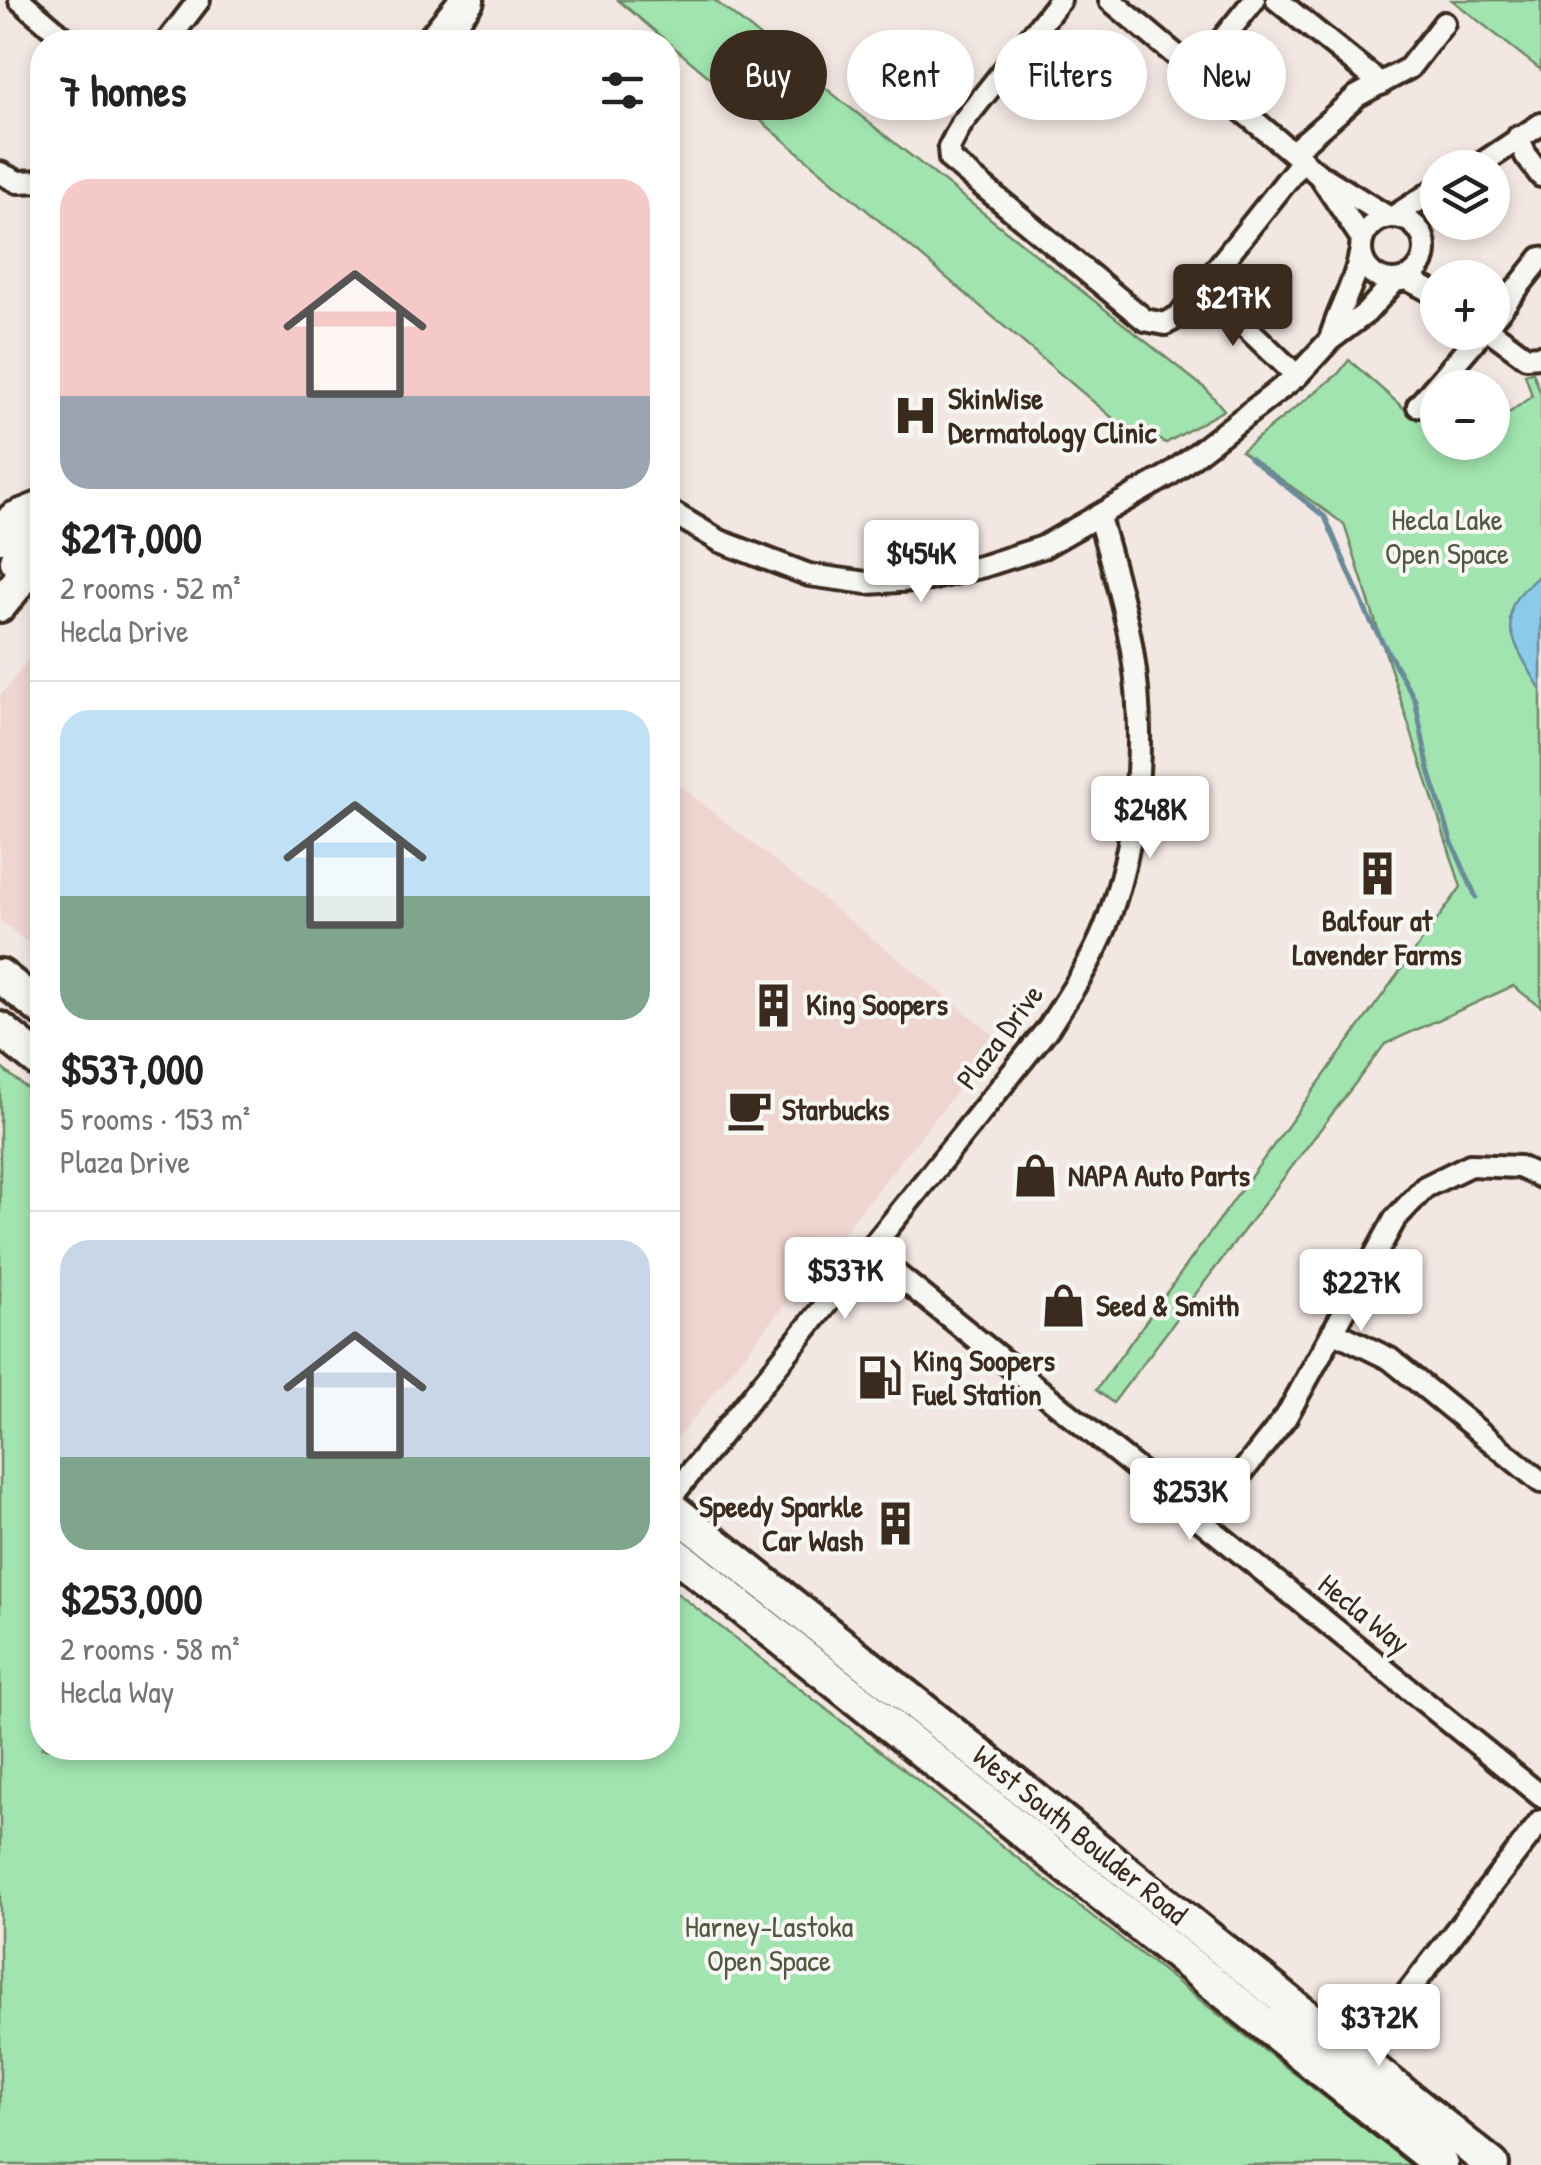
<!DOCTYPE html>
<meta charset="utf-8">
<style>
:root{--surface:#fff;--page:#f6f6f6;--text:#222;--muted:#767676;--line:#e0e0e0;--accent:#3b2a1e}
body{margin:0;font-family:"Patrick Hand",sans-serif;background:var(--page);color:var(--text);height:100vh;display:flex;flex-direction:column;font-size:38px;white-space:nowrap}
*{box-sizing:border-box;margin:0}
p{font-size:32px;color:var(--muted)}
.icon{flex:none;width:55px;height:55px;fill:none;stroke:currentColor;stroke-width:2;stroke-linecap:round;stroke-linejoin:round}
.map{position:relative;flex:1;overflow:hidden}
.side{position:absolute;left:30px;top:30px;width:650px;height:1730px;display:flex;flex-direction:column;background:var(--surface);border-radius:40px;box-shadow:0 5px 15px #0003}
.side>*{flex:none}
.banner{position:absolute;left:710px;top:30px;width:680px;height:90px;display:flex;gap:20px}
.buttons{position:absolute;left:1420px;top:150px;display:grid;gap:20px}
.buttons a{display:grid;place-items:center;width:90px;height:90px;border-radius:50%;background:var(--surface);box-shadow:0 5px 15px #0003;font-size:50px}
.price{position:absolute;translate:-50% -85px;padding:0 22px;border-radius:10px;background:#fff;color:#222;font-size:32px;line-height:65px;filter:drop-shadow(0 2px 5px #0008)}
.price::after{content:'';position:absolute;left:50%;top:60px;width:30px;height:22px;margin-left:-15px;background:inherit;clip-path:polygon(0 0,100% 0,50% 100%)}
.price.active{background:var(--accent);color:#fff}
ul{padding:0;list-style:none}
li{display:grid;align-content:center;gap:20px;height:530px;padding:0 30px}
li+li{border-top:2px solid var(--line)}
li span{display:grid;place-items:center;height:310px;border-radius:30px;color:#555}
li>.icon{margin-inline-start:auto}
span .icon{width:180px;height:180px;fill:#fffc;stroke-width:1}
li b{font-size:42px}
h2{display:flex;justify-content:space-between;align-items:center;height:120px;padding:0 30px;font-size:42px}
.chip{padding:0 35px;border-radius:45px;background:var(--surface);box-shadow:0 5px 15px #0003;font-size:35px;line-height:90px}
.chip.active{background:var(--accent);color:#fff}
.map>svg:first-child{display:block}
</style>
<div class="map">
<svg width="1541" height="2165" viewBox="0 0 1541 2165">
<rect width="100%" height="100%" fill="#f3e7e3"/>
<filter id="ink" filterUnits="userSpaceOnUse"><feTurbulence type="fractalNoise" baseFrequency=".01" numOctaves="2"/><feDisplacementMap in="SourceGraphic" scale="20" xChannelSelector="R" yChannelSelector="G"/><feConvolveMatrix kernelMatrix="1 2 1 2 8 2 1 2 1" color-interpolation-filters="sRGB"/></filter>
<g filter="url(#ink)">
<path fill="#efd5d0" d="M42,643V954L0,920V696Z
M668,776L999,1039L668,1450Z"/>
<path fill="#a1e4af" stroke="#6e8766" stroke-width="2.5" d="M618,0H714L1207,390L1224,410L1166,443L1115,420Z
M1452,0H1541V70Z
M1349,360L1417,420L1437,400L1438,442H1492L1493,415L1498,421L1532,396L1525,374L1533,372L1541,394V1007L1513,986L1385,1044L1113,1403L1096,1390L1461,887L1344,524L1241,451L1338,374Z
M0,1067L42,1100V1748H668V1586L1412,2165H0Z"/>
<path fill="#8acaeb" stroke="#6a8a99" stroke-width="2.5" d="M1541,573V690C1528,667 1500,630 1514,602C1519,592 1533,582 1541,573Z"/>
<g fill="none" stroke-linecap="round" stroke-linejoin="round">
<path stroke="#6a8a99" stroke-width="5" d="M1250,458L1325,517L1370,620L1415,700L1429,770L1451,840L1476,897"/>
<defs>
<path id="minor" d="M20,0L69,42
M1060,0L962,123L949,148L950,159L1145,320L1165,324L1179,316L1303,160
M1110,0L1319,175L1362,239
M1277,0L1381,84
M167,42L199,0
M1196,72L1254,0
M1518,137L1526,156L1541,176
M1293,152L1357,96L1409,68L1444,23
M1475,168L1541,124
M0,173L18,182L42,181
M1325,178L1388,217
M1361 249a32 32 0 1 1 64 0a32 32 0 1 1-64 0Z
M1393,217L1438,188
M1407,279L1438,295
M1203,286L1297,376
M1492,320L1541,258
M1492,332L1526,357L1541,356
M1330,340C1338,309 1355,285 1360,254
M1418,406L1482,332
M668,510L720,541L809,575L867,583L930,579L984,566L1043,547L1169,475L1297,376L1330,340L1366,313L1394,282
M869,1252L1541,1796
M1333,1331L1390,1359L1541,1482
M668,1501L1049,1027C1069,995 1091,963 1105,928C1138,842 1147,741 1132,650C1125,606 1111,561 1099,517
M1203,1522L1286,1417L1395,1219L1425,1187L1470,1165L1519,1167L1541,1177
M1314,2020L1361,2018L1397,2004
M1352,2064L1541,1821"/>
<path id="primary" d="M433,42L467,0
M0,536L14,519L42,508
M20,566L17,561L22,547L42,523
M0,605L42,553
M0,976L42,1009
M0,1029L42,1063
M668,1506L1492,2165
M668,1548L1441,2165"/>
</defs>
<use href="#minor" stroke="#3b2a1e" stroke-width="28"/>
<use href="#primary" stroke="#3b2a1e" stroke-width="40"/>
<use href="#minor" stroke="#f6f6f2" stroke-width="20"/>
<use href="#primary" stroke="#f6f6f2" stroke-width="32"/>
</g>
</g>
<defs>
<symbol id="hospital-bare" viewBox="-9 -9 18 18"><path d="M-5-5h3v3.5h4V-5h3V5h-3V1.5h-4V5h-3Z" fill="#3b2a1e" stroke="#f6f6f2" stroke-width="2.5" paint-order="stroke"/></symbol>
<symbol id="building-bare" viewBox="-9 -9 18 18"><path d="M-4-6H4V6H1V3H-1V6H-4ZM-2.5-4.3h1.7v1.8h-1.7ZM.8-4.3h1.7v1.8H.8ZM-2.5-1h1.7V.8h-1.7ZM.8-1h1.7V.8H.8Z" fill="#3b2a1e" stroke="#f6f6f2" stroke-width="2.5" paint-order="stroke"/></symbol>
<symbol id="cafe-bare" viewBox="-9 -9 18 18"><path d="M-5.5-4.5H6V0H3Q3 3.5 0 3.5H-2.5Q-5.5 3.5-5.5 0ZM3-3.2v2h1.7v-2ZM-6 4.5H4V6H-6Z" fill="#3b2a1e" stroke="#f6f6f2" stroke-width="2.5" paint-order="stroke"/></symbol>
<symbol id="shop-bare" viewBox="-9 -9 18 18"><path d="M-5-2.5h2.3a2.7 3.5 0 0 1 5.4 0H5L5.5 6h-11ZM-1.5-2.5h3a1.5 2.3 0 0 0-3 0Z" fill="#3b2a1e" stroke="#f6f6f2" stroke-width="2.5" paint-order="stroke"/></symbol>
<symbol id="fuel-bare" viewBox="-9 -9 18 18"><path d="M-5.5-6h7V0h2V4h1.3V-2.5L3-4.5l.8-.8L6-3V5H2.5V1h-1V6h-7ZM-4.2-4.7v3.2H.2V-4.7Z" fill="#3b2a1e" stroke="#f6f6f2" stroke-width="2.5" paint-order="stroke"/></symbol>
</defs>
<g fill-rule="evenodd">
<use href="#hospital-bare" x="884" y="384" width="63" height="63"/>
<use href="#building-bare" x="1346" y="842" width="63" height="63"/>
<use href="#building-bare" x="742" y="974" width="63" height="63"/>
<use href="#cafe-bare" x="718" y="1078" width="63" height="63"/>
<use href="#shop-bare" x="1004" y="1144" width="63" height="63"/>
<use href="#shop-bare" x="1032" y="1274" width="63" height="63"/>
<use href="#fuel-bare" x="848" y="1346" width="63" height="63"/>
<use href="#building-bare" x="864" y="1492" width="63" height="63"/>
</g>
<g text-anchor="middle" stroke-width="8" stroke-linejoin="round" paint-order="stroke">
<g font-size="30" font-weight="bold" fill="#3b2a1e" stroke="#f6f6f2" text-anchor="start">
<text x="948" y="409">SkinWise<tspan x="948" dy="34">Dermatology Clinic</tspan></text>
<text x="1377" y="931" text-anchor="middle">Balfour at<tspan x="1377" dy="34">Lavender Farms</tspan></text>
<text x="806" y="1015">King Soopers</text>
<text x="782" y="1120">Starbucks</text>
<text x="1068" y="1186">NAPA Auto Parts</text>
<text x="1096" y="1316">Seed &amp; Smith</text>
<text x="913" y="1371">King Soopers<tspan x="913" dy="34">Fuel Station</tspan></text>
<text x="863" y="1517" text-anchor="end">Speedy Sparkle<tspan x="863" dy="34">Car Wash</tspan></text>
</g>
<g font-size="30" fill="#545842" stroke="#f6f6f2">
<text x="1447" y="530">Hecla Lake<tspan x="1447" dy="34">Open Space</tspan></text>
<text x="769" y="1937">Harney-Lastoka<tspan x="769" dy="34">Open Space</tspan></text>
</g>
<g font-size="30" fill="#3b2a1e" stroke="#f6f6f2">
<text transform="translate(1000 1037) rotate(-53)" y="10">Plaza Drive</text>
<text transform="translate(1364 1614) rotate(39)" y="10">Hecla Way</text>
<text transform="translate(1080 1835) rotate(39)" y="10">West South Boulder Road</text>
</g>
</g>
</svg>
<div class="buttons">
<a><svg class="icon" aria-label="layers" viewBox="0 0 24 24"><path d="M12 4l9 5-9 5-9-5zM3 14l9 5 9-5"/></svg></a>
<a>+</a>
<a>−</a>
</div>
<b class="price active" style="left:1233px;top:349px">$217K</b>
<b class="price" style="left:921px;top:605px">$454K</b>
<b class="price" style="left:1150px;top:861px">$248K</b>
<b class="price" style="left:845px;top:1322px">$537K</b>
<b class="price" style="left:1361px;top:1334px">$227K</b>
<b class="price" style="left:1190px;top:1543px">$253K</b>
<b class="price" style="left:1379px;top:2069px">$372K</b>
<div class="banner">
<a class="chip active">Buy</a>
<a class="chip">Rent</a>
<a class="chip">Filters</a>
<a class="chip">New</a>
</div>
<section class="side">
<h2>7 homes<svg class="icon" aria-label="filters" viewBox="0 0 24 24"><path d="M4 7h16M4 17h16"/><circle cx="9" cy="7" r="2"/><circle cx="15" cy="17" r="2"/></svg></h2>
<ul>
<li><span style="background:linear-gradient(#f6c9c9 70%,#9aa5b1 0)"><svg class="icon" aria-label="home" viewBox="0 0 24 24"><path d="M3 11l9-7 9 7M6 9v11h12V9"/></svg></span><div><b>$217,000</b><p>2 rooms · 52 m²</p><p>Hecla Drive</p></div></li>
<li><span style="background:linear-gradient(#bfe0f5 60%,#7fa58c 0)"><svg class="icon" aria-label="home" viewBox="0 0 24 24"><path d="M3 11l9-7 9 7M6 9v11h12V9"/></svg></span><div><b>$537,000</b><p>5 rooms · 153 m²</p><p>Plaza Drive</p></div></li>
<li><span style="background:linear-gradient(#c9d6e8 70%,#7fa58c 0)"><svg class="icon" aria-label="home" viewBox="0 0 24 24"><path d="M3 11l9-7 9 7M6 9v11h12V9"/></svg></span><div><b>$253,000</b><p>2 rooms · 58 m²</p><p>Hecla Way</p></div></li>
</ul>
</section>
</div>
